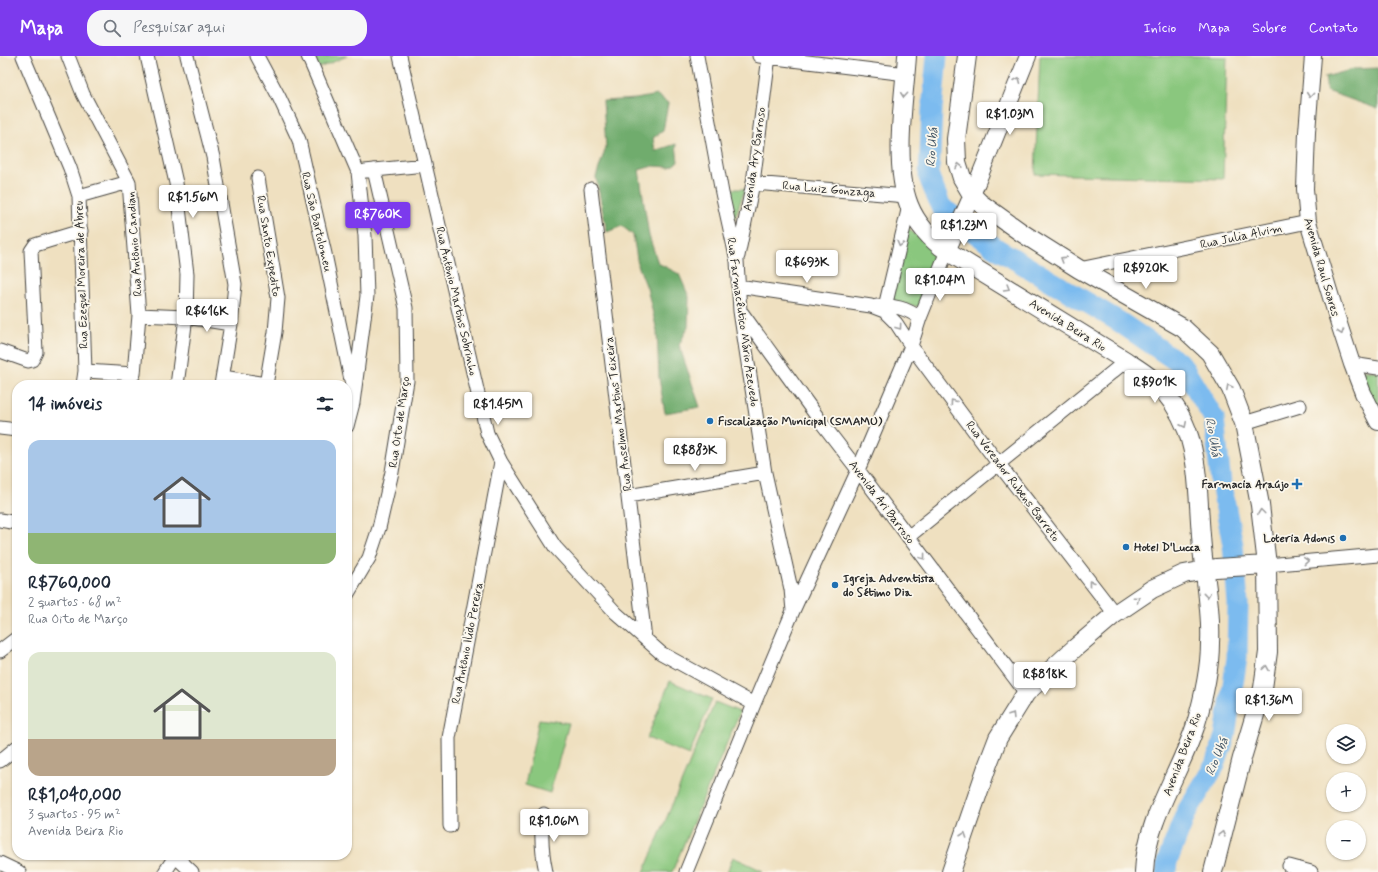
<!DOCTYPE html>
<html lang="pt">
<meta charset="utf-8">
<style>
:root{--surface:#fff;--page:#f6f6f7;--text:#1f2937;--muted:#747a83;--accent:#7c3aed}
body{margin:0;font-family:Mynerve,sans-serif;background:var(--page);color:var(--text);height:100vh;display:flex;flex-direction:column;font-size:15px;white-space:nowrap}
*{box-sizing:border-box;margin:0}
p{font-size:13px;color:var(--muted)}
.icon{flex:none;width:22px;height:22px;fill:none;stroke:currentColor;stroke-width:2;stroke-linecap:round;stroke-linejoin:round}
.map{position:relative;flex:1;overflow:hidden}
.sheet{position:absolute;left:12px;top:324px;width:340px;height:480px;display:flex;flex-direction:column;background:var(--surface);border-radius:16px;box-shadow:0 1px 3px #0004}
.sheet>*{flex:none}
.buttons{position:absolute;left:1326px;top:668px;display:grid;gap:8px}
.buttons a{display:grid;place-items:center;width:40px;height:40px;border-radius:50%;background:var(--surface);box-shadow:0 1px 3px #0004;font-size:20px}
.price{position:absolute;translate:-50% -34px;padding:0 9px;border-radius:4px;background:#fff;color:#222;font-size:13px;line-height:26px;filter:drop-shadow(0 1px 2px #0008)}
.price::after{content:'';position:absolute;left:50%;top:24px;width:12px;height:9px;margin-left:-6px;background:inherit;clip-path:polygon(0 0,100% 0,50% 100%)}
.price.current{background:var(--accent);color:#fff}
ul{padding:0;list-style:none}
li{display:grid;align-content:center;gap:8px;height:212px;padding:0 16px}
li span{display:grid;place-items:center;height:124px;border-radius:12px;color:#555}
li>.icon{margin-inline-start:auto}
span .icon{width:72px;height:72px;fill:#fffc;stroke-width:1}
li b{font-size:17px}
h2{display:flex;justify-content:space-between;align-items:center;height:48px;padding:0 16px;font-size:17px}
header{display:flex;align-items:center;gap:24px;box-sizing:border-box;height:56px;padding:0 20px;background:var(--accent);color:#fff}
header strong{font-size:19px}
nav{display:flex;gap:22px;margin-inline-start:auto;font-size:14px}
.search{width:280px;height:36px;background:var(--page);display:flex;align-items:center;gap:10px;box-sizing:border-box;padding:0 14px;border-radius:16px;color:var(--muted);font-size:15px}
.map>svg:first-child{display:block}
</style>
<header>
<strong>Mapa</strong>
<div class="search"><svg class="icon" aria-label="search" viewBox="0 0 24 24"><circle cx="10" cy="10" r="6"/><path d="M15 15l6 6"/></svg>Pesquisar aqui</div>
<nav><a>Início</a><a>Mapa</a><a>Sobre</a><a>Contato</a></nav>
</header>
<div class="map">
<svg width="1378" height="816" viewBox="0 0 1378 816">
<rect width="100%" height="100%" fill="#fbf7ec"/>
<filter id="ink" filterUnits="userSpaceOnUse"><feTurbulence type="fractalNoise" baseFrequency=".025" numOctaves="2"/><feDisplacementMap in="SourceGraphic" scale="8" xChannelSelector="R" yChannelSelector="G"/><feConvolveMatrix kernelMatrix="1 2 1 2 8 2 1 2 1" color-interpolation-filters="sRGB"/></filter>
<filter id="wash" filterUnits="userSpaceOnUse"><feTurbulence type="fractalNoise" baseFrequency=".012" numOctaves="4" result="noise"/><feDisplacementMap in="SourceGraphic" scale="16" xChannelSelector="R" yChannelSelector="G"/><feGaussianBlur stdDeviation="0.9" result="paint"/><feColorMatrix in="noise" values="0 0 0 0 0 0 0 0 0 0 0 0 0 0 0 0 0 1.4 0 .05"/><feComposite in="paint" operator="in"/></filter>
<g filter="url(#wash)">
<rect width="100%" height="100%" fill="#efe0c0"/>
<path fill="#8ac77e" stroke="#5a7954" d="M314,0H347L319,12Z
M1040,0H1196L1227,1L1223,123L1035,118Z
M725,133H745L734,164Z
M907,171L937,198L920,251L890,246Z
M1357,315H1378V361Z
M670,625L712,643L689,699L647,682Z
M715,646L740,656L672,816H644Z
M539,663L569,667L550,737L525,729Z
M733,801L763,815L762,816H727Z"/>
<path fill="#6fac6d" stroke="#4d6c4c" d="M1378,12V53L1327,35L1325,21L1354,13Z
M657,39L668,47L663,75L653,82L655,95L676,88L678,106L670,111L653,110L639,114L649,180L658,207L679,218L689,241L688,271L679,289L700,351L665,357L659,322L657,275L647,232L638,209L633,179L622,170L607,176L596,121L606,91L603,45L636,43Z"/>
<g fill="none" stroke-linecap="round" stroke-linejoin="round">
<path stroke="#7bbbef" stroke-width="21" d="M937,0L932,54L929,121L941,151L994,191L1118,265L1181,308L1214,362L1221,427L1233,489L1238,547L1237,602L1225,680L1215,709L1186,757L1167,806L1166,816"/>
</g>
</g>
<g filter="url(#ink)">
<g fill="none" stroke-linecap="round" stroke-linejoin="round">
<defs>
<path id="service" d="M132,329L134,318"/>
<path id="minor" d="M23,0L70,112L79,140L85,315L83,329
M68,0L83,38L129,126L139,259L134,318L85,315
M147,0L176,127L187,218L186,261L177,329
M187,0L213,101L235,228L231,268L221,329
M257,0L279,41L299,84L325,198L352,329
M308,0L358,116L365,180L367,240L353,347L347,370
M400,0L487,377L501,406L555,491L616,557L661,597L754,648
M697,0L722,137L737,205L740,255L765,417L791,533L793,555
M759,0L906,18
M365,115L425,109
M258,122L278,242L275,276L266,329
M753,127L906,140
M591,133L645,583
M79,140L129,126
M738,200L753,127L769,0
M1079,213L1308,166
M738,230L871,250L884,255L896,267L911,290L998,407L1115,558
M877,250C894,249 906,252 920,262
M884,255L909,150
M742,257L821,366L858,414L1026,637
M139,259L186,261L231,268
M0,295L28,305L32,304L36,296L31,195L35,189L81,175
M1352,308L1378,312
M223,321L266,328
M1244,367L1300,350
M0,372L17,374
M628,440L765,417
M0,464L17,467
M908,481L1126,305
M1267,509L1378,499
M347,539L369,502L379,472L392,416L407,325L406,252L374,114
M0,595L17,582
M0,705L17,691
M544,758C540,777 542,797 546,816
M450,770L449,682L501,406
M175,800L192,816
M0,807L19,816
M1289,810L1311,816
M165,816L176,799
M686,816L754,648L793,555L858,414L911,290L920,262L947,195"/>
<path id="tertiary" d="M1313,0L1307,76L1305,133L1308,166L1340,271L1352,308L1363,337L1378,366
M947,195L972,139L1028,0"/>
<path id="secondary" d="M907,0C904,43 893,108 909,149C916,167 931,184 947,195L1126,305C1135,311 1145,317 1153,324C1167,337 1180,356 1187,374C1199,407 1198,444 1201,479C1203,515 1212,551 1210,587C1210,615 1203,644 1195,671C1179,719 1146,764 1144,816
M967,0L956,83L957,106L962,122L972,139L980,147L1022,177L1079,213L1183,272L1210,297L1231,333L1244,367L1260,449L1267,509L1268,596L1263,632L1242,702L1213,816
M951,816L988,708L998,682L1026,637L1075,592L1115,558L1152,533L1184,518L1216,512L1267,509"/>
</defs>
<use href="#service" stroke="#484641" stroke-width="8"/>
<use href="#minor" stroke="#484641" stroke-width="15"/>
<use href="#tertiary" stroke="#484641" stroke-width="18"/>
<use href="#secondary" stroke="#484641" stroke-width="20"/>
<use href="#service" stroke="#fff" stroke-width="6"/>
<use href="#minor" stroke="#fff" stroke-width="13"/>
<use href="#tertiary" stroke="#fff" stroke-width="16"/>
<use href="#secondary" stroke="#fff" stroke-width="18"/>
</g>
<defs><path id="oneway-chevron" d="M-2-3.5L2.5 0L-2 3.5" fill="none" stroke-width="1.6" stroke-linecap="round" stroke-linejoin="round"/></defs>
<g stroke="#a0a0a0">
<use href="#oneway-chevron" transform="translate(1018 24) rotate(-68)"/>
<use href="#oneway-chevron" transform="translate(904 39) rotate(95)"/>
<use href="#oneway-chevron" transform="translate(1310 39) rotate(95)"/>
<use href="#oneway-chevron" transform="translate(959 110) rotate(-102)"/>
<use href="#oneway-chevron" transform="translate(900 188) rotate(104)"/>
<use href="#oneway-chevron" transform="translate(1063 203) rotate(-148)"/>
<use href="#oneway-chevron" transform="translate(1007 232) rotate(31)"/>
<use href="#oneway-chevron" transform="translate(899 271) rotate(54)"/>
<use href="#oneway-chevron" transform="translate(1341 276) rotate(71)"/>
<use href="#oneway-chevron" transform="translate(1229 331) rotate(-117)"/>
<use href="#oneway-chevron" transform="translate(953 346) rotate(-126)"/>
<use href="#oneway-chevron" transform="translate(1184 369) rotate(64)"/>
<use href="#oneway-chevron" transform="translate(1261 456) rotate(-97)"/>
<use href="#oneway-chevron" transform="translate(923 501) rotate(53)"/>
<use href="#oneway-chevron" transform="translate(1306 505) rotate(-5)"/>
<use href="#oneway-chevron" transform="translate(1091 527) rotate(-128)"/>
<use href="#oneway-chevron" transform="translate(1207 539) rotate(84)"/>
<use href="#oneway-chevron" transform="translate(1137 543) rotate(-35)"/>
<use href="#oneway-chevron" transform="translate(1266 612) rotate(-81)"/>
<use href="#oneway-chevron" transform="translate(1012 659) rotate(-58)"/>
<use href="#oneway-chevron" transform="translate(1222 778) rotate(-75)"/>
<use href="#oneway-chevron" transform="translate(964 779) rotate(-71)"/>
</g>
</g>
<g fill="#1f6fb2" stroke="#fbf7ec" stroke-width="1.5">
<circle cx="710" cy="365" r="4"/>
<path d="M1295 422h4v4h4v4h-4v4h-4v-4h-4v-4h4z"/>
<circle cx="1343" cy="482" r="4"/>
<circle cx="1126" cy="491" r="4"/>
<circle cx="835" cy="529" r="4"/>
</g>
<g text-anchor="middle" stroke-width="3.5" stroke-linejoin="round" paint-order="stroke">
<g font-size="12" fill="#2b2b2b" stroke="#fbf7ec">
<text transform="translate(754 103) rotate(-82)" y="4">Avenida Ary Barroso</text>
<text transform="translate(829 133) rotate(5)" y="4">Rua Luiz Gonzaga</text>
<text transform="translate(317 166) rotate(77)" y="4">Rua São Bartolomeu</text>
<text transform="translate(1241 180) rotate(-12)" y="4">Rua Julia Alvim</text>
<text transform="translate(134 188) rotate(-94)" y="4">Rua Antônio Candian</text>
<text transform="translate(269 190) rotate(81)" y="4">Rua Santo Expedito</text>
<text transform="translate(1322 211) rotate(74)" y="4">Avenida Raul Soares</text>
<text transform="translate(81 219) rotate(-92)" y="4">Rua Ezequel Moreira de Abreu</text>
<text transform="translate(457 245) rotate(77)" y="4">Rua Antônio Martins Sobrinho</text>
<text transform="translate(743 266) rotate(82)" y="4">Rua Farmacêutico Mário Azevedo</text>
<text transform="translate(1068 269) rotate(32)" y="4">Avenida Beira Rio</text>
<text transform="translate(618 358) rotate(-97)" y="4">Rua Anselmo Martins Teixeira</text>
<text transform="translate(399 366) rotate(-82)" y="4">Rua Oito de Março</text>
<text transform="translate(1013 425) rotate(53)" y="4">Rua Vereador Rubens Barreto</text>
<text transform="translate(882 446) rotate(53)" y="4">Avenida Ari Barroso</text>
<text transform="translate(467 587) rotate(-79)" y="4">Rua Antônio Ilido Pereira</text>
<text transform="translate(1182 698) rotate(-69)" y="4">Avenida Beira Rio</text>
</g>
<g font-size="12" font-weight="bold" fill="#2b2b2b" stroke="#fbf7ec" text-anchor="start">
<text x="718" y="369">Fiscalização Municipal (SMAMU)</text>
<text x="1289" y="432" text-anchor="end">Farmacia Araújo</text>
<text x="1335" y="486" text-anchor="end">Loteria Adonis</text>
<text x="1134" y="495">Hotel D'Lucca</text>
<text x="843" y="526">Igreja Adventista<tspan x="843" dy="14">do Sétimo Dia</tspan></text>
</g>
<g font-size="13" font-style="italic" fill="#435666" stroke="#fbf7ec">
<text transform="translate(931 91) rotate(-86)" y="5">Rio Ubá</text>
<text transform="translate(1214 381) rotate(80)" y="5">Rio Ubá</text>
<text transform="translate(1216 700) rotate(-67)" y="5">Rio Ubá</text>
</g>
</g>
</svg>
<div class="buttons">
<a><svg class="icon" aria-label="layers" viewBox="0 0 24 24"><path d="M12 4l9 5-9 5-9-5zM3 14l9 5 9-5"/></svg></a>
<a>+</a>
<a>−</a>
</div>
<b class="price" style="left:1010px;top:80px">R$1.03M</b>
<b class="price" style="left:193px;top:163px">R$1.56M</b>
<b class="price current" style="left:378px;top:180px">R$760K</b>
<b class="price" style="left:964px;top:191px">R$1.23M</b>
<b class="price" style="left:807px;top:228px">R$693K</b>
<b class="price" style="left:1146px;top:234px">R$920K</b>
<b class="price" style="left:940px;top:246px">R$1.04M</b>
<b class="price" style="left:207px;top:277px">R$616K</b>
<b class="price" style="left:1155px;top:348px">R$901K</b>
<b class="price" style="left:498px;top:370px">R$1.45M</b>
<b class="price" style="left:695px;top:416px">R$883K</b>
<b class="price" style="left:1045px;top:640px">R$818K</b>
<b class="price" style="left:1269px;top:666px">R$1.36M</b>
<b class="price" style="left:554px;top:787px">R$1.06M</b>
<section class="sheet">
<h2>14 imóveis<svg class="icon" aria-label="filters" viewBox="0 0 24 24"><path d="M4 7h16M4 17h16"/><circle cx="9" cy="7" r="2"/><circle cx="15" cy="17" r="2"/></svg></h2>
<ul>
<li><span style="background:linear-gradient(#a9c7e8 75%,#8fb573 0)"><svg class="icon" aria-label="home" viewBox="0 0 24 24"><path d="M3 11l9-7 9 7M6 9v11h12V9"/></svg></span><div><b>R$760,000</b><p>2 quartos · 68 m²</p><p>Rua Oito de Março</p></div></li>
<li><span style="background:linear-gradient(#dfe7d0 70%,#b9a48a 0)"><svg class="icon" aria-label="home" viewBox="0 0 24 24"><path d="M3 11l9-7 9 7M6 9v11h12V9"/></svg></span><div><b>R$1,040,000</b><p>3 quartos · 95 m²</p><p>Avenida Beira Rio</p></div></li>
</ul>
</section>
</div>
